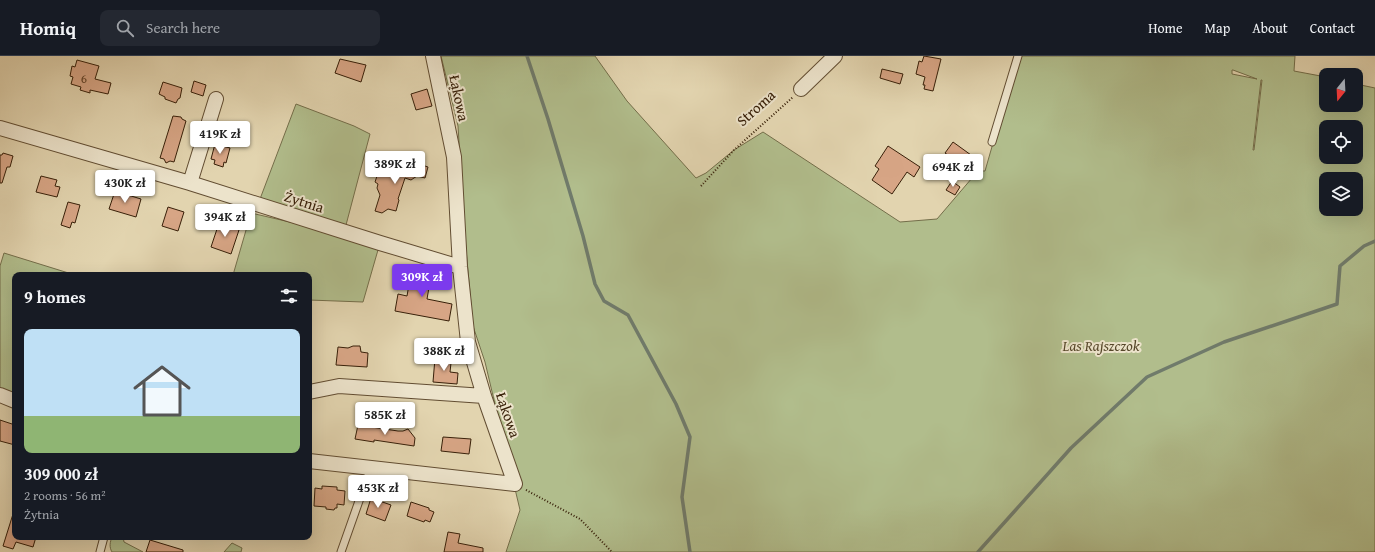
<!DOCTYPE html>
<meta charset="utf-8">
<style>
:root{--surface:#171b24;--page:#242831;--text:#f1f3f6;--muted:#9ea1a6;--line:#363941;--accent:#7c3aed}
body{margin:0;font-family:"Gentium Book Plus",serif;background:var(--page);color:var(--text);height:100vh;display:flex;flex-direction:column;font-size:15px;white-space:nowrap}
*{box-sizing:border-box;margin:0}
p{font-size:13px;color:var(--muted)}
.icon{flex:none;width:22px;height:22px;fill:none;stroke:currentColor;stroke-width:2;stroke-linecap:round;stroke-linejoin:round}
.map{position:relative;flex:1;overflow:hidden}
.details{position:absolute;left:12px;top:216px;width:300px;height:268px;display:flex;flex-direction:column;background:var(--surface);border-radius:8px;box-shadow:0 4px 16px #0002}
.details>*{flex:none}
.needle{width:26px;rotate:198deg}
.controls{position:absolute;left:1319px;top:12px;display:grid;gap:8px}
.controls a{display:grid;place-items:center;width:44px;height:44px;border-radius:8px;background:var(--surface);box-shadow:0 4px 16px #0002;font-size:20px}
.price{position:absolute;translate:-50% -34px;padding:0 9px;border-radius:4px;background:#fff;color:#222;font-size:13px;line-height:26px;filter:drop-shadow(0 1px 2px #0008)}
.price::after{content:'';position:absolute;left:50%;top:24px;width:12px;height:9px;margin-left:-6px;background:inherit;clip-path:polygon(0 0,100% 0,50% 100%)}
.price.on{background:var(--accent);color:#fff}
ul{padding:0;list-style:none}
li{display:grid;align-content:center;gap:8px;height:212px;padding:0 12px}
li span{display:grid;place-items:center;height:124px;border-radius:8px;color:#555}
li>.icon{margin-inline-start:auto}
span .icon{width:72px;height:72px;fill:#fffc;stroke-width:1}
li b{font-size:17px}
h2{display:flex;justify-content:space-between;align-items:center;height:48px;padding:0 12px;font-size:17px}
header{display:flex;align-items:center;gap:24px;box-sizing:border-box;height:56px;padding:0 20px;background:var(--surface);border-bottom:1px solid var(--line)}
header strong{font-size:19px}
nav{display:flex;gap:22px;margin-inline-start:auto;font-size:14px}
.search{width:280px;height:36px;background:var(--page);display:flex;align-items:center;gap:10px;box-sizing:border-box;padding:0 14px;border-radius:8px;color:var(--muted);font-size:15px}
.map>svg:first-child{display:block}
</style>
<header>
<strong>Homiq</strong>
<div class="search"><svg class="icon" aria-label="search" viewBox="0 0 24 24"><circle cx="10" cy="10" r="6"/><path d="M15 15l6 6"/></svg>Search here</div>
<nav><a>Home</a><a>Map</a><a>About</a><a>Contact</a></nav>
</header>
<div class="map">
<svg width="1375" height="496" viewBox="0 0 1375 496">
<rect width="100%" height="100%" fill="#e2d4af"/>
<filter id="stains"><feTurbulence type="fractalNoise" baseFrequency=".005" numOctaves="4"/><feColorMatrix values="0 0 0 0 .2 0 0 0 0 .09 0 0 0 0 .02 0 0 0 .5 -.17"/></filter>
<radialGradient id="worn" r=".72"><stop offset=".6" stop-color="#630" stop-opacity="0"/><stop offset="1" stop-color="#630" stop-opacity=".3"/></radialGradient>
<path fill="#b1bd8c" stroke="#746e4a" fill-rule="evenodd" d="M441,0H595L627,45L696,122L706,117L734,94L763,76L900,166L937,163L978,115H985L1018,0H1295L1294,15L1326,21V49H1356V28L1375,32V496H506L520,454L485,306L473,270L465,182L458,70ZM1232,14H1233L1257,23L1232,18ZM1261,24H1262L1254,94H1253ZM1326,71H1356V101H1326ZM1326,123H1356V153H1326Z
M296,48L354,70L370,78L346,169L260,143Z
M251,157L380,187L363,246L309,244V219H233Z
M4,197L75,219H15V338L0,332V210Z
M112,481H123L124,486L143,496H112C109,491 110,486 112,481Z
M232,487L242,492L241,496H224Z"/>
<g fill="none" stroke-linecap="round" stroke-linejoin="round">
<path stroke="#707b6b" stroke-width="3.5" d="M527,0L548,63L583,180L595,228L604,245L628,259L676,348L690,381L682,441L690,496
M978,496L1071,392L1147,321L1224,286L1337,248L1340,210L1364,190L1375,185"/>
</g>
<path fill="#d7a585" stroke="#382009" d="M924,0L941,3L933,35L924,33L925,29H923L925,21L916,18L919,5L922,6Z
M340,3L366,9L361,26L335,17Z
M77,4L99,10L95,23L111,27L108,38L90,34V37L80,34L81,31L71,28L73,21L70,20L72,10L75,11Z
M882,13L903,18L900,28L880,22Z
M194,25L206,29L203,40L191,36Z
M163,26L182,32L180,42L178,43L176,47L165,43V41L159,38Z
M427,33L432,50L416,54L411,38Z
M173,60L181,61L182,63L186,65L174,106L170,105L166,107L164,103L160,102Z
M953,86L971,99L963,110L945,97Z
M215,88L230,92L226,107L224,106L223,111L214,108L215,104L211,103Z
M888,90L920,111L914,121L907,116L892,138L872,124L879,113L875,110Z
M3,97L13,100L10,111H7L2,127H0V99H2Z
M410,105L428,111L425,122L417,120L411,124L405,122L398,143L399,144L396,155L388,153L382,157L375,155L380,139L377,132L378,128L375,126L380,111L390,114L391,112L406,117Z
M41,120L57,124L55,130L60,131L57,141L36,136Z
M952,125L960,131L955,139L946,134Z
M115,135L141,143L136,161L109,153Z
M68,146L80,149L75,167L72,166L70,172L61,169Z
M168,151L184,156L178,175L162,170Z
M219,167L239,174L231,198L211,191Z
M412,211L432,214L427,243L452,248L449,265L395,255L398,238L407,240Z
M353,290H360L361,296L368,297L367,311L336,309L338,291L348,292Z
M435,302L446,303V306L451,307L450,316L458,317L457,328L433,326Z
M0,364L15,369V389L0,385Z
M358,369L398,375H403L408,373L415,382L414,390L374,384V386L355,383Z
M443,381L471,383L469,398L441,395Z
M322,430L337,431V434L345,435L344,449L337,448V452H335L334,454L326,453V451L314,450L315,432L322,433Z
M371,442L391,449L385,465L366,458Z
M411,446L429,452V454L434,456L430,466L425,464L424,466L407,460Z
M13,458L15,459V481H36L33,491L16,486L13,493L3,490Z
M448,476L460,478L458,487L483,492V496H444Z
M150,484L183,494V496H146Z"/>
<g fill="none" stroke-linecap="round" stroke-linejoin="round">
<defs>
<path id="service" d="M992,86L1018,0
M100,496L104,481
M341,496L371,411"/>
<path id="minor" d="M801,33L835,0
M0,72L190,127L380,187L460,211
M190,127L216,43
M309,336L339,330L484,340
M0,339L15,345
M309,405L515,428L484,340L468,286L460,211L454,101L433,0"/>
</defs>
<use href="#service" stroke="#624d32" stroke-width="9"/>
<use href="#minor" stroke="#624d32" stroke-width="16"/>
<path stroke="#382009" stroke-width="2" stroke-dasharray="1 2" stroke-linecap="butt" d="M701,130L734,94L793,41
M526,434L580,463L612,496"/>
<use href="#service" stroke="#ece3cb" stroke-width="7"/>
<use href="#minor" stroke="#ece3cb" stroke-width="14"/>
</g>
<g text-anchor="middle" stroke-width="4" stroke-linejoin="round" paint-order="stroke">
<g font-size="13" fill="#604128">
<text x="84" y="27">6</text>
</g>
<g font-size="15" fill="#382009" stroke="#ece3cb">
<text transform="translate(459 42) rotate(78)" y="5">Łąkowa</text>
<text transform="translate(756 52) rotate(-42)" y="5">Stroma</text>
<text transform="translate(304 146) rotate(18)" y="5">Żytnia</text>
<text transform="translate(508 359) rotate(71)" y="5">Łąkowa</text>
</g>
<g font-size="15" font-style="italic" fill="#56472a" stroke="#ece3cb">
<text x="1101" y="295">Las Rajszczok</text>
</g>
</g>
<rect width="100%" height="100%" filter="url(#stains)"/>
<rect width="100%" height="100%" fill="url(#worn)"/>
</svg>
<div class="controls">
<a><svg class="needle" viewBox="-14 -14 28 28"><path d="M0-13l5 13h-10z" fill="#e53935"/><path d="M0 13l5-13h-10z" fill="#9ea1a6"/></svg></a>
<a><svg class="icon" aria-label="locate" viewBox="0 0 24 24"><circle cx="12" cy="12" r="6"/><path d="M12 2v4M12 18v4M2 12h4M18 12h4"/></svg></a>
<a><svg class="icon" aria-label="layers" viewBox="0 0 24 24"><path d="M12 4l9 5-9 5-9-5zM3 14l9 5 9-5"/></svg></a>
</div>
<b class="price" style="left:220px;top:99px">419K zł</b>
<b class="price" style="left:395px;top:129px">389K zł</b>
<b class="price" style="left:953px;top:132px">694K zł</b>
<b class="price" style="left:125px;top:148px">430K zł</b>
<b class="price" style="left:225px;top:182px">394K zł</b>
<b class="price on" style="left:422px;top:242px">309K zł</b>
<b class="price" style="left:444px;top:316px">388K zł</b>
<b class="price" style="left:385px;top:380px">585K zł</b>
<b class="price" style="left:378px;top:453px">453K zł</b>
<section class="details">
<h2>9 homes<svg class="icon" aria-label="filters" viewBox="0 0 24 24"><path d="M4 7h16M4 17h16"/><circle cx="9" cy="7" r="2"/><circle cx="15" cy="17" r="2"/></svg></h2>
<ul>
<li><span style="background:linear-gradient(#bfe0f5 70%,#8fb573 0)"><svg class="icon" aria-label="home" viewBox="0 0 24 24"><path d="M3 11l9-7 9 7M6 9v11h12V9"/></svg></span><div><b>309 000 zł</b><p>2 rooms · 56 m²</p><p>Żytnia</p></div></li>
</ul>
</section>
</div>
